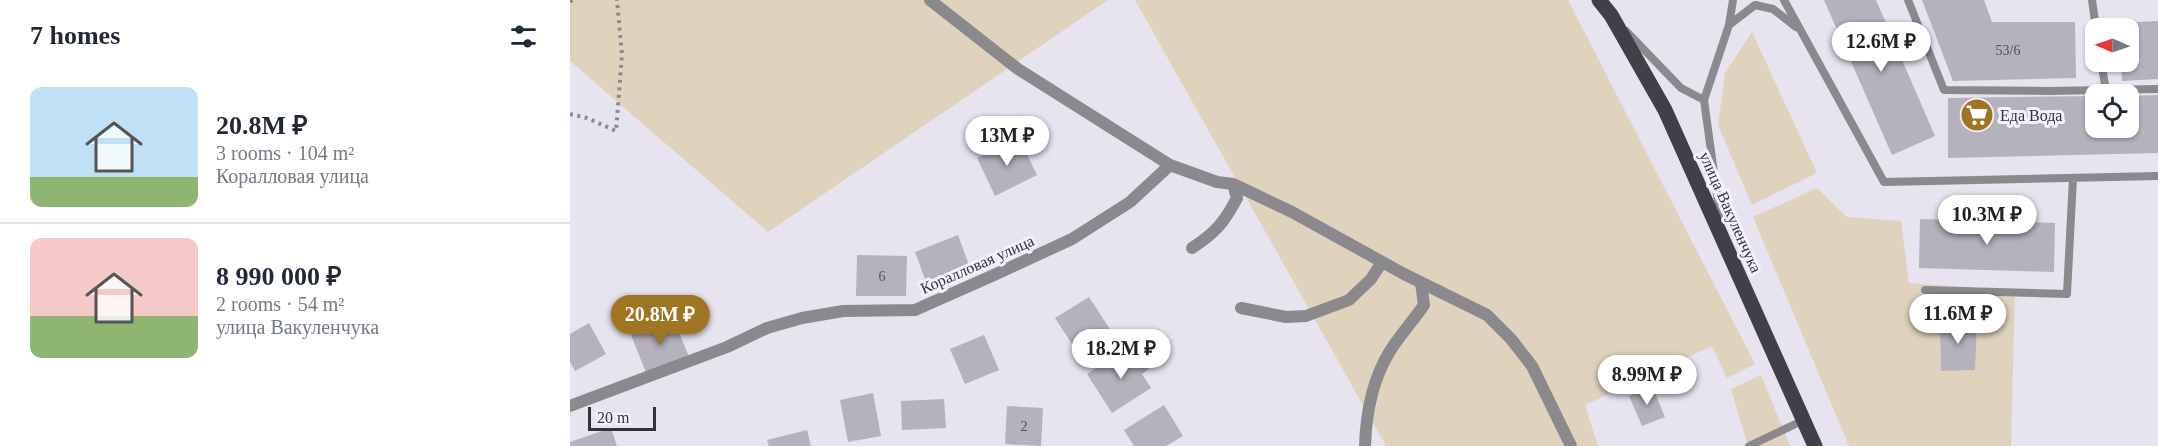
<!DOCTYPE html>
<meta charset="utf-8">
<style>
:root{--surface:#fff;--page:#f6f6f7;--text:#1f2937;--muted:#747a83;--line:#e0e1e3;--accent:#9f7524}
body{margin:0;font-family:Georgia,serif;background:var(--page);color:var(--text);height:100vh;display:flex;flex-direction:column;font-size:22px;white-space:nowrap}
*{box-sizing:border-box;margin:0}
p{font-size:20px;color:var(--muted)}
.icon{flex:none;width:33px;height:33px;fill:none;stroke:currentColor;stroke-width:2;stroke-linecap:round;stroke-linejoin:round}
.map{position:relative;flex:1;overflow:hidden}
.panel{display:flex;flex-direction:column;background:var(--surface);width:570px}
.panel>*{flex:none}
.needle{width:39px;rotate:272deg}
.controls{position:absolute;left:1515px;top:18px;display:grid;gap:12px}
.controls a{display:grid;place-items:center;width:54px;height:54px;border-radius:12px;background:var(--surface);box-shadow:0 2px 4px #0004;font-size:30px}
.scale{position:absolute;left:18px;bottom:15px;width:68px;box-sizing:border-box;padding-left:6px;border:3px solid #343237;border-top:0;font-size:16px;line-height:21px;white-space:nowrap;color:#343237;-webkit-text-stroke:4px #f4f0fd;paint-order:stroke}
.price{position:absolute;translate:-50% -51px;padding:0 14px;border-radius:21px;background:#fff;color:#222;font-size:20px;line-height:39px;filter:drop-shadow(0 2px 3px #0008)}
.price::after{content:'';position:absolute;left:50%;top:36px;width:18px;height:14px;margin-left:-9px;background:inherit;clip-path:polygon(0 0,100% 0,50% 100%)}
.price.on{background:var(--accent);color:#fff}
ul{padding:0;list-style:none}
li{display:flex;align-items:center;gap:18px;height:150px;padding:0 30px}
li+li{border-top:2px solid var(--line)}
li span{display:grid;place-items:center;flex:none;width:168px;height:120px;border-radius:12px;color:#555}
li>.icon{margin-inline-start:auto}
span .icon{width:72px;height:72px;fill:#fffc;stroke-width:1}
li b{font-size:26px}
h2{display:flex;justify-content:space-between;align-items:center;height:72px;padding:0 30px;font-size:26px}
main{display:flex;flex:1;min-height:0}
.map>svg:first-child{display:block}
</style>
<main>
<section class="panel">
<h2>7 homes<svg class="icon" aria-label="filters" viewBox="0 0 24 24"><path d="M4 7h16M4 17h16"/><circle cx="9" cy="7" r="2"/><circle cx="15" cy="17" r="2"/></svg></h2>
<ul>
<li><span style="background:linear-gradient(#bfe0f5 75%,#8fb573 0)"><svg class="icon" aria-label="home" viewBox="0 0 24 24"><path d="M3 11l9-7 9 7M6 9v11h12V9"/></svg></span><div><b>20.8M ₽</b><p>3 rooms · 104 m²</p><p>Коралловая улица</p></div></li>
<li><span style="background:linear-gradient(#f6c9c9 65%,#8fb573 0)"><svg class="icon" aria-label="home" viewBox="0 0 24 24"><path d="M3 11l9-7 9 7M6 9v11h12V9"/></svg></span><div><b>8 990 000 ₽</b><p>2 rooms · 54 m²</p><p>улица Вакуленчука</p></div></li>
</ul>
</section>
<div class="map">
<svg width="1588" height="446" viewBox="0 0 1588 446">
<rect width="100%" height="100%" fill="#e7e3ef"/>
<path fill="#e0d3be" d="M0,0H538L198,232L0,61Z
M565,0H998L1185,364L1157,378L1142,346L1015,405L1028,446H816Z
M1182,32L1247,173L1182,205L1148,125L1155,73Z
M1247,188L1277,217L1331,221L1339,283L1445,291L1441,446H1279L1183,217Z
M1191,375L1220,446H1178L1161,389Z"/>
<path fill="#b5b1bd" d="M1254,0H1306L1365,136L1322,155Z
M1352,0H1414L1422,22H1505L1506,78L1383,81Z
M1588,21V79L1552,81L1551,62H1558V28H1550L1549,23Z
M1588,95V153L1378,158V98L1526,96V128H1558V96Z
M449,138L467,175L425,196L407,158Z
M1350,219L1485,223L1484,272L1349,268Z
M388,235L402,273L359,290L345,252Z
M287,255L337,256L336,296H286Z
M519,297L545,337L511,358L485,318Z
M103,317L119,357L77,375L61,335Z
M1370,317L1407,322L1405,370L1371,371Z
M19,323L36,354L5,371L0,362V334Z
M414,335L429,370L395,384L380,349Z
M556,349L560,356L567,351L579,369L572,374L581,388L542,413L517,374Z
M1082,386L1095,417L1072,426L1059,396Z
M303,393L311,436L278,442L270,400Z
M374,399L376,428L332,430L331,401Z
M594,405L613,436L596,446H564L554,430Z
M437,406L473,408L471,446L435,444Z
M41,428L47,446H0V442Z
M237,430L241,446H199L197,440Z"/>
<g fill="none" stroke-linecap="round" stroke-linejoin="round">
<path stroke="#8c8991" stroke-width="4" stroke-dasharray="3 4.5" stroke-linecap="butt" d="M0,2L2,0
M0,114L17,118L46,131L52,55L47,0"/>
<path stroke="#8a898e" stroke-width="8" d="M1214,0L1314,182L1588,176
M1338,0L1374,90L1479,91L1588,89
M1522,0L1526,28
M1159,25L1185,5L1203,9L1226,27
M1056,31L1111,88L1134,100
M1531,62L1536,90
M1151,224L1134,100L1159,25L1163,0
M1355,290L1497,294L1503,178
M1179,446L1234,420"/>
<path stroke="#8a898e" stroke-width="12" d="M360,0L448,69L600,165L647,182L663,184L722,212L834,274L917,315L941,339L962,366L1001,446
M622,248C645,233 654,223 667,198L663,184
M671,308L716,317L736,316L779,300L801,279L812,262
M0,406L157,347L197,328L232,318L273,311L345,310L424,275L502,239L560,202L600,165
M795,446C796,413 802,380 820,351C830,335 843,321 854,305L851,283"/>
<path stroke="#423f48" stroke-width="15" d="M1029,0L1041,15L1095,110L1245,446"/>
</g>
<defs>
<symbol id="supermarket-disc" viewBox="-11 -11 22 22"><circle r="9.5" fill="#9f7524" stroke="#f4f0fd"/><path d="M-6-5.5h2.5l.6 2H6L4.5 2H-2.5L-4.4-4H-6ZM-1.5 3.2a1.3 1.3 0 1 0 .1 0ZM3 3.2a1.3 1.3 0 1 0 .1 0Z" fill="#fff"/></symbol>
</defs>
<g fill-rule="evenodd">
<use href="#supermarket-disc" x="1388" y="96" width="38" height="38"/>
</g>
<g text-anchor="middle" stroke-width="6" stroke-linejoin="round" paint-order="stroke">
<g font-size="14" fill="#545258">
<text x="1438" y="55">53/6</text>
<text x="312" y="281">6</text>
<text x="454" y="431">2</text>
</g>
<g font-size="16" fill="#343237" stroke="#f4f0fd" text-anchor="start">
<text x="1430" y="121">Еда Вода</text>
</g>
<g font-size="16" fill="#343237" stroke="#f4f0fd">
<text transform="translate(1161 212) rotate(66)" y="6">улица Вакуленчука</text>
<text transform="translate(407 264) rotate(-24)" y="6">Коралловая улица</text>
</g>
</g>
</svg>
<div class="controls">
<a><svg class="needle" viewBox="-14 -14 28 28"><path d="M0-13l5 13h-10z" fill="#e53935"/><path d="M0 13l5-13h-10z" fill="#747a83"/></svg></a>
<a><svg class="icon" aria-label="locate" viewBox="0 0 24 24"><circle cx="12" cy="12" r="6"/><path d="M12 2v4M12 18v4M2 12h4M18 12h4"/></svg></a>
</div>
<div class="scale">20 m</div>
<b class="price" style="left:1311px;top:73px">12.6M ₽</b>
<b class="price" style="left:437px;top:167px">13M ₽</b>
<b class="price" style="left:1417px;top:246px">10.3M ₽</b>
<b class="price" style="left:1388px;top:345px">11.6M ₽</b>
<b class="price on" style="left:90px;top:346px">20.8M ₽</b>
<b class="price" style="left:551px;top:380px">18.2M ₽</b>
<b class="price" style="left:1077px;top:406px">8.99M ₽</b>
</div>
</main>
